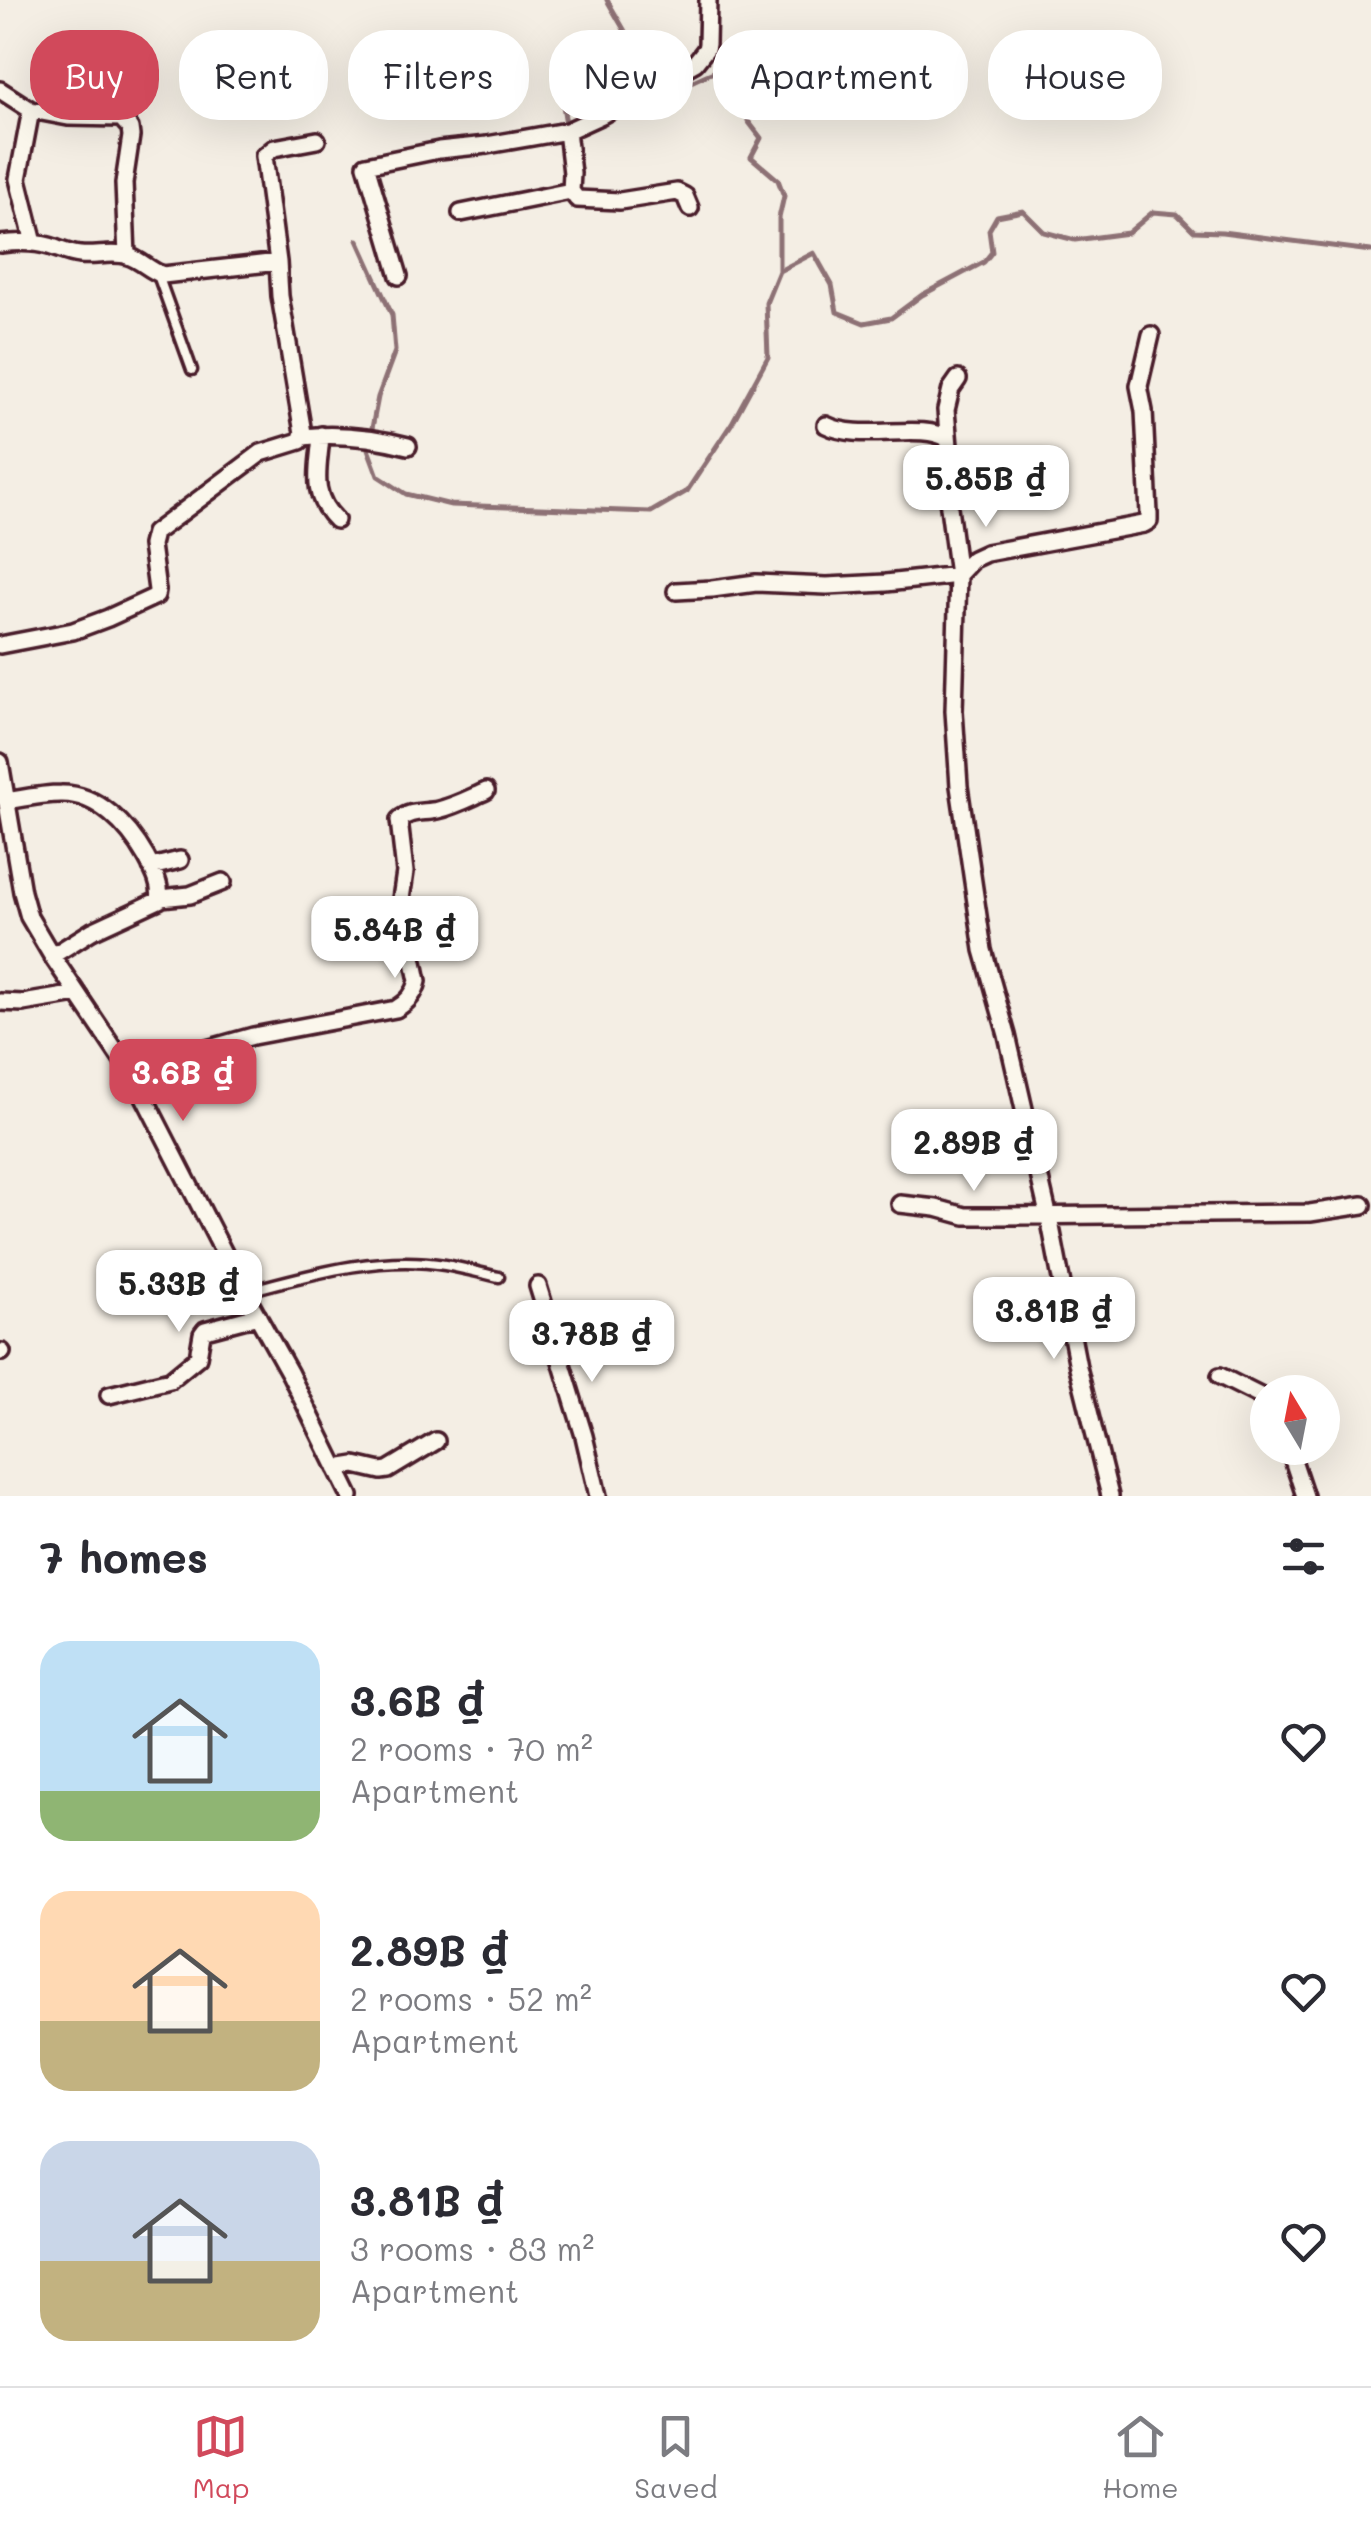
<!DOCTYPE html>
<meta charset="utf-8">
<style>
:root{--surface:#fff;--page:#f2f2f3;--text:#2b2b33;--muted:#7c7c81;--line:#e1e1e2;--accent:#d1495b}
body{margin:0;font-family:Mali,sans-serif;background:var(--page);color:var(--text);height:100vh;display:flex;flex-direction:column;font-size:38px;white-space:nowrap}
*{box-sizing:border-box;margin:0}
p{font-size:32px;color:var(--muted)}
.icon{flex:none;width:55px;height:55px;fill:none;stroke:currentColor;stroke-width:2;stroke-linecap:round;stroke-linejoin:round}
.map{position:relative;height:1496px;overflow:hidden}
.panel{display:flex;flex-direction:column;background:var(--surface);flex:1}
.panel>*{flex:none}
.banner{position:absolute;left:30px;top:30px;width:1312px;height:90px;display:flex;gap:20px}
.needle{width:65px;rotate:350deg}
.buttons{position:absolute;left:1250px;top:1375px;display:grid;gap:20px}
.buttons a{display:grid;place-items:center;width:90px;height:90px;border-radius:50%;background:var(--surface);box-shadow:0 10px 40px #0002;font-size:50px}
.price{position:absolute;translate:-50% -85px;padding:0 22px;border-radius:20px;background:#fff;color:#222;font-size:32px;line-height:65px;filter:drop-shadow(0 2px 5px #0008)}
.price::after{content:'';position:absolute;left:50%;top:60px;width:30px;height:22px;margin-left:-15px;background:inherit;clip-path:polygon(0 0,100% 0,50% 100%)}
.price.selected{background:var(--accent);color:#fff}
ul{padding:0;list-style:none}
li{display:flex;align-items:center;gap:30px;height:250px;padding:0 40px}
li span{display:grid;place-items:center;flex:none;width:280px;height:200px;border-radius:30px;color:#555}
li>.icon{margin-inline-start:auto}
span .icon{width:120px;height:120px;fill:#fffc;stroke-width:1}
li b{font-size:42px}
h2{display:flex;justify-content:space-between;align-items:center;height:120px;padding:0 40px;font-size:42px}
.tag{padding:0 35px;border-radius:40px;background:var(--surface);box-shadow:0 10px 40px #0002;font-size:35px;line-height:90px}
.tag.selected{background:var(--accent);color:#fff}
.tabs{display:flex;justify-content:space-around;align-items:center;height:140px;border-top:2px solid var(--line);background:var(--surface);font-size:28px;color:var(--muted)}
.tabs a{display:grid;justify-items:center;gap:5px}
.tabs .selected{color:var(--accent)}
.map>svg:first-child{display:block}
</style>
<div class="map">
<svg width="1371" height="1496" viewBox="0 0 1371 1496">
<rect width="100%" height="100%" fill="#f4eee4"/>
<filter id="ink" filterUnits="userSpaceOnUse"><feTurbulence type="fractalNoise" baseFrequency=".01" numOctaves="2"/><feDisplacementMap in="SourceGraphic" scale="20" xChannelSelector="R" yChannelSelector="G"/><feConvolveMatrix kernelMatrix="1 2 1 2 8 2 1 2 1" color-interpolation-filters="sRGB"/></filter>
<g filter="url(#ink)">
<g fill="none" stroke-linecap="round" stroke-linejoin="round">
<path stroke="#8d7174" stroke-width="5" d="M624,110C667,100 697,72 740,65L754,84L748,121L761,138L751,157L778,180L784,196L779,218V271
M570,123L566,124L557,67L625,49L626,33L607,0
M358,240L392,315L395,351L378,397L368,449L378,476L406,494L451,505L651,512L687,491L732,423L768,357L766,303L779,271L814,253L832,285L837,312L864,323L891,318L922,295L984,262L992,252L989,230L997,216L1023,211L1044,232L1075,240L1128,233L1153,212L1177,214L1194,231L1222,232L1371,251"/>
<defs>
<path id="service" d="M158,275L192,370
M244,1292C309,1275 377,1254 445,1265C463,1268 481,1273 499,1277"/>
<path id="minor" d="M0,90L31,110L68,117L121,118L130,128L131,136L124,183L127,256
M31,110L18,179L34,243
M690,208L685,196L677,192L620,201L577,199L571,191L572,173L567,131L602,115L695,63L706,49L707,44L708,0
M461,213L571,191
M0,244C16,242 33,241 49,246C59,249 69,254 80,255C96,257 113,251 128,256C141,260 150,271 163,275L278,262L280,296L303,433L300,441L261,453L154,533L151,545L157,590L156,596L108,618L73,631L0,645
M278,262L264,156L274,148L317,140
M399,276L366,165L439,150L487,145L567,131
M958,379L951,389L946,410L950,458L947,492L958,575L954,711L959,786L983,950L1007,1035L1051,1227L1078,1367L1110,1496
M826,425C862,443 920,421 948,439
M321,435C319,469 309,494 336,520
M303,437C338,433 373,437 408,446
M676,591L712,589L756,583L827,586L886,583L958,575L973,559L986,553L1144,524L1149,521V514L1144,411L1139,386L1151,335
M0,762L22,892L29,917L52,956L136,1081L244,1292L290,1374L350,1496
M6,801C24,798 43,794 61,794C98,793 129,827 146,857C153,870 162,885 159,900L92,931L52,956
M151,867L180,860
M161,898L190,895L223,882
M0,1002L23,1003L77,994
M136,1081L185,1055L253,1036L396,1009C408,1002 415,994 418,981L401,899L405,872L399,820C410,810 424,813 438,810C455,806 470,798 486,791
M900,1204L936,1208L965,1216H999L1310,1213L1363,1205
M538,1286L584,1436L598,1496
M0,1352H2
M1220,1376L1268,1400
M109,1395L170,1380L198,1357L202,1334L205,1330L258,1316
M1289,1448L1305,1496
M336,1468L355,1465L381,1471L388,1470L436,1441"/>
</defs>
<use href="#service" stroke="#4a1f2b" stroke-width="15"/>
<use href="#minor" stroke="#4a1f2b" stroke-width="22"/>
<use href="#service" stroke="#fbf7ec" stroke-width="8"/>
<use href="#minor" stroke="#fbf7ec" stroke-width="15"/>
</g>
</g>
</svg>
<div class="buttons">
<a><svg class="needle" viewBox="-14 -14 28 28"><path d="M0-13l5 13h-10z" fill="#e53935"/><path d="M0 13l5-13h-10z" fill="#7c7c81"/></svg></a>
</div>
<b class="price" style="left:986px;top:530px">5.85B ₫</b>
<b class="price" style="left:395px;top:981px">5.84B ₫</b>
<b class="price selected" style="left:183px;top:1124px">3.6B ₫</b>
<b class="price" style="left:974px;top:1194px">2.89B ₫</b>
<b class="price" style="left:179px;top:1335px">5.33B ₫</b>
<b class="price" style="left:1054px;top:1362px">3.81B ₫</b>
<b class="price" style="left:592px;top:1385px">3.78B ₫</b>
<div class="banner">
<a class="tag selected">Buy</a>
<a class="tag">Rent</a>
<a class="tag">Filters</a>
<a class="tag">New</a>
<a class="tag">Apartment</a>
<a class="tag">House</a>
</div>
</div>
<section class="panel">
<h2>7 homes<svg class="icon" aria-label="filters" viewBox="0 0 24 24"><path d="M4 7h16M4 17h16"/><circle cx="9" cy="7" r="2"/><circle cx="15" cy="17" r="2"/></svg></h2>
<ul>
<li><span style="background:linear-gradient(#bfe0f5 75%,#8fb573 0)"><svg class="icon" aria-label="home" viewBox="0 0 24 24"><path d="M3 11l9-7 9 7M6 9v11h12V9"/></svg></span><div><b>3.6B ₫</b><p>2 rooms · 70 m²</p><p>Apartment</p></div><svg class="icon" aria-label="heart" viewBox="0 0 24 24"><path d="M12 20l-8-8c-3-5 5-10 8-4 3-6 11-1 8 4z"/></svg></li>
<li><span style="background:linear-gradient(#ffd9b3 65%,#c2b280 0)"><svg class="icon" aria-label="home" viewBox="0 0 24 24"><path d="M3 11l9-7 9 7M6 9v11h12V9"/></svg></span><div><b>2.89B ₫</b><p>2 rooms · 52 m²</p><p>Apartment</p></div><svg class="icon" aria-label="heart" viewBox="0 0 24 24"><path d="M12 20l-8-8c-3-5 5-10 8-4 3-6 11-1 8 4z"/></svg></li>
<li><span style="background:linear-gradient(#c9d6e8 60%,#c2b280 0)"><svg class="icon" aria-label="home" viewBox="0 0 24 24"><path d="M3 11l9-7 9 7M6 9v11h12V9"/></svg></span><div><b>3.81B ₫</b><p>3 rooms · 83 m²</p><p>Apartment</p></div><svg class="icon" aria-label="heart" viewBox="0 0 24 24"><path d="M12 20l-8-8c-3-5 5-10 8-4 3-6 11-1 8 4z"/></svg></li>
</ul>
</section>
<nav class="tabs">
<a class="selected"><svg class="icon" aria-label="map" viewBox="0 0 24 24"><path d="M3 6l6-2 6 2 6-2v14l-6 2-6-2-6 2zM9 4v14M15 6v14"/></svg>Map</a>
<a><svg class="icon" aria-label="saved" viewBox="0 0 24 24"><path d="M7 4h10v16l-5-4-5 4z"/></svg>Saved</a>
<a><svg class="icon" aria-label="home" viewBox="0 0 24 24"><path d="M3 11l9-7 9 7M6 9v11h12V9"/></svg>Home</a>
</nav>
